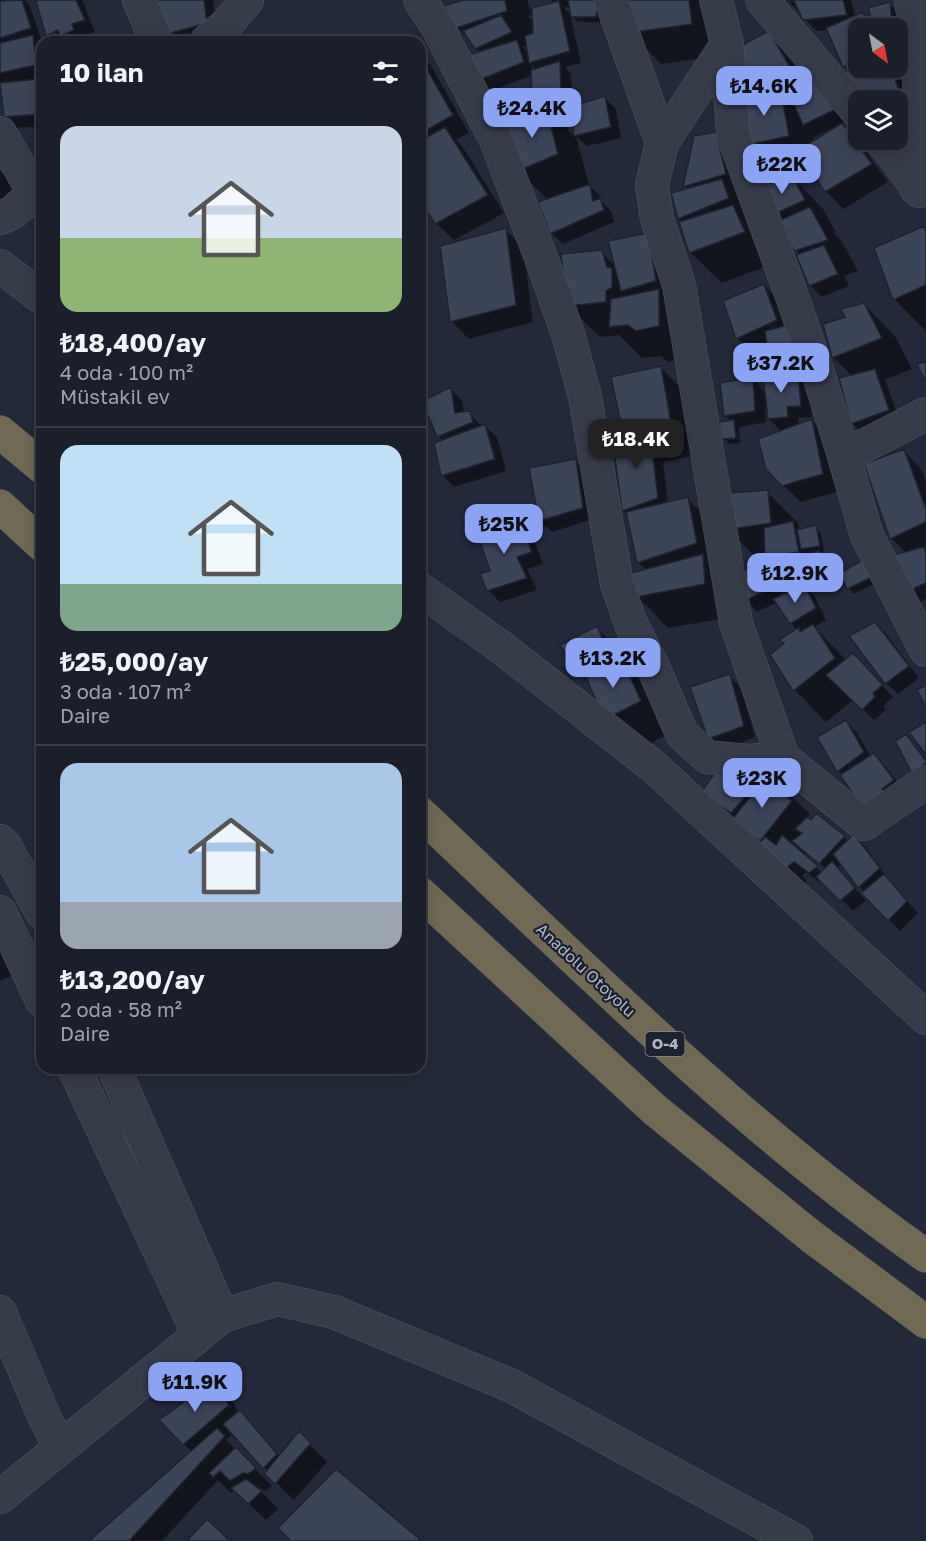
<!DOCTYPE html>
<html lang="tr">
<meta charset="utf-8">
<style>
:root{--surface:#1a1f2b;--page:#232733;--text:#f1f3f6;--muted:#9fa2a9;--line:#383d47;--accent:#8aa3f3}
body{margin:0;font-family:"Golos Text",sans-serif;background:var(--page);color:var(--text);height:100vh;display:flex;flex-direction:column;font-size:22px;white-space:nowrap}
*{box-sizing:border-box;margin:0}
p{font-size:20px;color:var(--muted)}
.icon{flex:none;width:33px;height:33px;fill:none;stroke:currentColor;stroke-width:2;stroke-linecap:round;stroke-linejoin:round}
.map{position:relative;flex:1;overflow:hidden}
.drawer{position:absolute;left:36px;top:36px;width:390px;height:1038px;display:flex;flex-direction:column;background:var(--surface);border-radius:18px;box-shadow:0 3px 15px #0003,0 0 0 2px var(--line)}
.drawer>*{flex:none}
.needle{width:39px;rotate:148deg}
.fabs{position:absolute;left:848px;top:18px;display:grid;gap:12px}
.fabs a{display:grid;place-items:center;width:60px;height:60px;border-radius:12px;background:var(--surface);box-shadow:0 3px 15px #0003,0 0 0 2px var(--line);font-size:30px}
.price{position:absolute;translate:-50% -51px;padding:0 14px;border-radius:12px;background:var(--accent);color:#111;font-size:20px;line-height:39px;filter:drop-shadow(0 2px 3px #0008)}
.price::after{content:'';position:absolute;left:50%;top:36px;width:18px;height:14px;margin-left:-9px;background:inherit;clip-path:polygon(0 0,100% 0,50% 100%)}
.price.active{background:#222;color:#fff}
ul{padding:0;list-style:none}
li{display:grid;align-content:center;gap:12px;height:318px;padding:0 24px}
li+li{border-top:2px solid var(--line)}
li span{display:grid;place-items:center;height:186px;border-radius:18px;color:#555}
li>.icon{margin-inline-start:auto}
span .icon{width:108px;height:108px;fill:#fffc;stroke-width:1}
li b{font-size:26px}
h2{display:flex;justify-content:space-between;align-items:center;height:72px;padding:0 24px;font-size:26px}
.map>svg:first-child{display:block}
</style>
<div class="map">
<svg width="926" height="1541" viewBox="0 0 926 1541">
<rect width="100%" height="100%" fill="#232939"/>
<path fill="#0007" fill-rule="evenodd" d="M5,0H25L30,6L41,39L37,41L42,46V77L34,79L42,87V126L17,128L5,117L3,84L0,81V2Z
M41,0H82L95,32L82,36L85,41L83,42H54L47,36L38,2ZM65,28L52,35V31Z
M159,0H213L218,35L191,42H176L168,33Z
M464,0H527L532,15L528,16L534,22L554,3L551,0H603L601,22H578L570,14L581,63L565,67L571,74L572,108L604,98L616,109L621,138L587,146L576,136L589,185L601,197L602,202L611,211L614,222L563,244L551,233L548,200L519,171L544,110L533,99L532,75L492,91L480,79L481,53L457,27ZM571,6L572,16L564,8ZM528,45L529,54L523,47ZM531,63L538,70L533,71ZM571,106L576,138L547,110Z
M623,0H702L722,55L661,64L630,32Z
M788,0H851L855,17L862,14L877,28L870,9L889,4L901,15L905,62L897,63V28H858V68H895L899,71L912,110L897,113V100H860L850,72L844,66L828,30L816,31Z
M769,33L817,81L844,122L841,124L859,142L888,182L843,209L826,191L811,169L779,176L748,145L757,100L747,90ZM837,126L838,128L815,142L814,137Z
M420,54L430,64L469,133L456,140L462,146L504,213L454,240L436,223L420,197Z
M715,134L775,263L722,283L690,252L683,222L679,219L689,190L685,186Z
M0,171L4,174L16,185L0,207Z
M792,177L823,209L836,232L833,233L841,240L858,271L844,276L849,286L822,297L810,285L800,255L771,215Z
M924,227L926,230V331L895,300L876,249Z
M506,230L523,247L533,322L469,339L452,322L441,247Z
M647,234L667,293L662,294L690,322V357L668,362L661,356L642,358L619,335L600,337L568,306L601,252L616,267Z
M764,285L795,317L807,373L798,375L809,386L812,417L798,418L799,426L812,421L829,438L840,491L801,502L783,485L782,432L769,419L768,407H765L766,422L739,427L740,443L729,444L724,438L732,422L725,416L752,378L766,393L780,375L772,368L768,369L737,338Z
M864,304L895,336L912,369L884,380L886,382L900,422L864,435L852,423V376L833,357Z
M661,368L692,399L702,454L663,462L668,503L688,499L705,516L736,616L668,628L637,596L646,570L638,562L628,516L623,511L614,443L630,437L625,432Z
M451,389L462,401L464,414L470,413L482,427L485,426L497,437L506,471L454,487L442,475L444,441L438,436Z
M904,451L921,469L926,482V547L924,549L926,551V599L919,602L907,591L906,553L891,538Z
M576,461L587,472L593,519L552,532L540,521L530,469Z
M767,492L798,523L799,531L815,527L821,533L824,551L820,552L830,563L836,583L810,592L815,597L826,620L814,627L846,660L864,666L893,697L883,706L886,710L874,720L853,700L826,722L795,690L772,655L797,630L791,623L777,602L757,612L746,600L773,563L769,559L759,560L727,529ZM780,567H786L801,587L797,589L787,574Z
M520,521L531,532L543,564L527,569L537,590L500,602L488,590L492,571Z
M863,562L876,583L854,594L848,588Z
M875,624L887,635L919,678L898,694L886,683Z
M597,628L608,639L618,663L622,661L653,693L671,733L636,750L590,684L581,674Z
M729,676L741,688L755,737L721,750L709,739Z
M846,721L857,733L871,757L874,755L886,767L905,792L893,801L843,775L838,771Z
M744,769L756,781L758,789L769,775L810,814L807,818L812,823L844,837L848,841L854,836L866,847L889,881L918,913L900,931L863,893L861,895L866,900L853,911L823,882L822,884L806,872L802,876L807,881L799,888L735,818L715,803ZM807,853L826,869L822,873L804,856ZM842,863L864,892L861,895L837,868Z
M0,940L14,975L0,981Z
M214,1382L231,1399L239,1413L257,1429L280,1457L299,1434L327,1462L294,1500L267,1474L268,1471L234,1433L226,1440L272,1486L266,1491L258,1488L278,1509L266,1520L235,1490L231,1493L218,1480L162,1541H92L192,1452L161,1421Z"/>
<path fill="#3c4457" stroke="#1e2331" stroke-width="1.5" d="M22,0L31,28L0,38V1Z
M38,0H76L85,20L72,24L74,30L60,36L58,30L46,36L36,1Z
M157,0H204L207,23L167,34Z
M464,0H505L507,11L456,28L444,6Z
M568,0H598L596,17H571Z
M621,0H689L692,24L628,33Z
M786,0H843L847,15L803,20L794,1Z
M559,1L570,51L529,63L525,36L533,33L532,8Z
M890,2L892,28H875L868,8Z
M863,12L869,28H858V61L843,67L826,28Z
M501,15L512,32L475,49L463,31Z
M769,31L791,69L746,91L735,49Z
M33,35L36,65L0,73V43Z
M517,40L524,62L479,80L468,55Z
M420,57L453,115L420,134Z
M560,61L561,95L532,100L531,70Z
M858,67L891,68L902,99L858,101L842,73Z
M806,68L834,110L803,125L784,82L793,74Z
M37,79L40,114L4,117L0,83Z
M780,86L789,136L747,145L739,101L760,98L758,90Z
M605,96L611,127L574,136L570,107Z
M546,107L558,154L518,171L504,127Z
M842,123L872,164L825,192L797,151Z
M445,127L488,195L435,224L420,200V141Z
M716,132L726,174L683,187L694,136Z
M792,175L805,200L770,216L760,187Z
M722,179L729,198L678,219L671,193Z
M590,184L593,201L600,198L604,210L550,234L538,202Z
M733,205L745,232L689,253L679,222Z
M810,207L828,240L794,251L778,221Z
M924,226L926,232V285L893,300L874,248Z
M506,228L516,305L450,322L440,246Z
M648,233L656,281L621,291L608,241Z
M824,245L838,274L809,286L796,255Z
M602,250L607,267L612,268V287L606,291V302L567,306L561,254Z
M764,284L777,320L736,339L723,301Z
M659,289V326L636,331L628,325L609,327L611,299Z
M864,303L882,338L832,358L823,324L845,317L841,309Z
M792,324L796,361L770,367L765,331Z
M926,362V383L917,364Z
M661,366L671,423L623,433L611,377Z
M875,369L889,410L851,424L839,378Z
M798,373L801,406L787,407L788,417L768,419L763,374Z
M753,377L755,411L724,416L720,383Z
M451,387L455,413L470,411L473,422L437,437L422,401Z
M812,419L823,474L782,486L766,469L758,439Z
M734,420L736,438L722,439L719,422Z
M485,424L495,459L441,476L434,443Z
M650,432L658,498L622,511L613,443L625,437Z
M904,449L926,509V522L890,539L864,464Z
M576,459L583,508L539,521L529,468Z
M768,490L771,523L726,530L718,494Z
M688,497L697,543L637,563L626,512Z
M520,519L532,552L517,557L527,578L487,591L480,574L490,571L478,536Z
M793,521L799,552L765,557L764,528Z
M816,525L820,546L801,549L797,530Z
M924,547L926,553V583L906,592L893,555Z
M819,550L825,571L795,583L783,565Z
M703,554L705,584L636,597L631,573Z
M776,560L789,580L744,601L734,574Z
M863,560L872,577L847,589L840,573Z
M804,584L816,608L790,624L773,599Z
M875,622L909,666L885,684L849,636Z
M813,624L835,658L793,691L770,655L784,643L779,640L799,627L800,632Z
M597,626L611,658L580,675L560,645Z
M853,653L883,685L873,693L875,697L862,710L826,675Z
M622,659L641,701L604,720L586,677Z
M730,674L744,726L708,739L690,687Z
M926,685V707L917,690Z
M846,720L864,752L837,772L817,737Z
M926,722V755L909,732Z
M906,734L926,761V763L912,773L895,741Z
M874,753L894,780L882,789L888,795L864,810L840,775Z
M745,768L751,790L731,813L701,792L715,773Z
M769,773L779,781L774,788L792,801L760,841L731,821Z
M816,813L845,836L819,864L792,841L802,833L795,829L807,817L811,820Z
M854,834L880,868L858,888L833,854Z
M782,835L818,866L809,873L794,862L786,868L751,853L765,837L776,845Z
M832,861L855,888L840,901L816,877Z
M884,874L907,901L888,921L861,893Z
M214,1380L229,1405L183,1445L159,1420Z
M240,1410L277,1454L263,1469L223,1424Z
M217,1428L225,1436L129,1541H89Z
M299,1431L311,1443L275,1484L264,1474Z
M236,1447L256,1468L248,1474L243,1473L230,1481L220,1471L213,1477L209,1473Z
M336,1469L422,1541H291L278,1528Z
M246,1479L262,1491L248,1504L231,1488Z
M207,1519L230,1541H187Z"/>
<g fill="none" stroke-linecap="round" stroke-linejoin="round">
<defs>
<path id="minor" d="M139,0L157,42
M420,0L437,26L495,138L543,263L568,334L585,396L617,584L631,624L653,667L682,734L707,757L748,761L783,758L736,623L679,285L657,219L652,185L662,143L727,44
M611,0L662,143
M716,0L727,44L733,135L794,302L815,363L844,456L867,536L926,650
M762,0L858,112
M911,0L920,61L916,188
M206,42L226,25L247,0
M0,133L34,193
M881,140L892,153L919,191
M0,218L12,213L42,186
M0,266L42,298
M844,456L926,414
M420,589L502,648L654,767L926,1018
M783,758L864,824L926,782
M0,841L5,846L42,913
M0,912L42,1001
M74,1068L199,1335
M114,1068L222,1316
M0,1312L44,1416L60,1448
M0,1497L222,1316L277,1299L334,1312L512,1386L796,1541"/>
<path id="highway" d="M0,432L42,467
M0,506L42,545
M420,813C583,967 742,1126 926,1256
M420,893L655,1110L812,1237L926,1322"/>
</defs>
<use href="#minor" stroke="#4f5462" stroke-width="34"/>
<use href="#highway" stroke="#3f4452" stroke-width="34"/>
<use href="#minor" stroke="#373c4a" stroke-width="33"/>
<use href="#highway" stroke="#706954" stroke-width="33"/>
</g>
<g text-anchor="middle" stroke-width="4.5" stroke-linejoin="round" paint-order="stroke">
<rect fill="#1c212f" stroke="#858a99" stroke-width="1.5" x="645.5" y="1032" width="39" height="24" rx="4.5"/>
<g font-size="15" font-weight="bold" fill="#b2b7c6">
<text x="665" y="1049">O-4</text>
</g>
<g font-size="16" fill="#b2b7c6" stroke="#1c212f">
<text transform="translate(586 970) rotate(43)" y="6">Anadolu Otoyolu</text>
</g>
</g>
</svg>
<div class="fabs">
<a><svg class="needle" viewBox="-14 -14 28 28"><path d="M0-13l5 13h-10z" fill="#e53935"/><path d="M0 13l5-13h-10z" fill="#9fa2a9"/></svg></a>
<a><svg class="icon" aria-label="layers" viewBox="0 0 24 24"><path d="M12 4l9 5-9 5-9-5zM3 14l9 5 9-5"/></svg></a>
</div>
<b class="price" style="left:764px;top:117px">₺14.6K</b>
<b class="price" style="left:532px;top:139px">₺24.4K</b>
<b class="price" style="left:782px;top:195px">₺22K</b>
<b class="price" style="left:781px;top:394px">₺37.2K</b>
<b class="price active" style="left:636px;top:470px">₺18.4K</b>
<b class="price" style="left:504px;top:555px">₺25K</b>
<b class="price" style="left:795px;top:604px">₺12.9K</b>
<b class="price" style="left:613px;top:689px">₺13.2K</b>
<b class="price" style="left:762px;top:809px">₺23K</b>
<b class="price" style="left:195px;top:1413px">₺11.9K</b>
<section class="drawer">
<h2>10 ilan<svg class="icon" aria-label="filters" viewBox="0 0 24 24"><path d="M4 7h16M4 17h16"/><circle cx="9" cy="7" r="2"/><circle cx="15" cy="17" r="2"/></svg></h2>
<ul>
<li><span style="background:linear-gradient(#c9d6e8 60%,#8fb573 0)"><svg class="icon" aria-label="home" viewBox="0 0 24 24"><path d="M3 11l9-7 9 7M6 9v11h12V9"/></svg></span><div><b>₺18,400/ay</b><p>4 oda · 100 m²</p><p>Müstakil ev</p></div></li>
<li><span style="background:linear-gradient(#bfe0f5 75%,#7fa58c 0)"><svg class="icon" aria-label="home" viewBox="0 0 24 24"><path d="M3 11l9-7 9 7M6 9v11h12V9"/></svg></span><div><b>₺25,000/ay</b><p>3 oda · 107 m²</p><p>Daire</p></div></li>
<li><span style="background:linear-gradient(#a9c7e8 75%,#9aa5b1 0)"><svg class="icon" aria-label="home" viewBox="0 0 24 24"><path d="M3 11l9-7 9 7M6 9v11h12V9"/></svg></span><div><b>₺13,200/ay</b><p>2 oda · 58 m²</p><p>Daire</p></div></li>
</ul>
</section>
</div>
